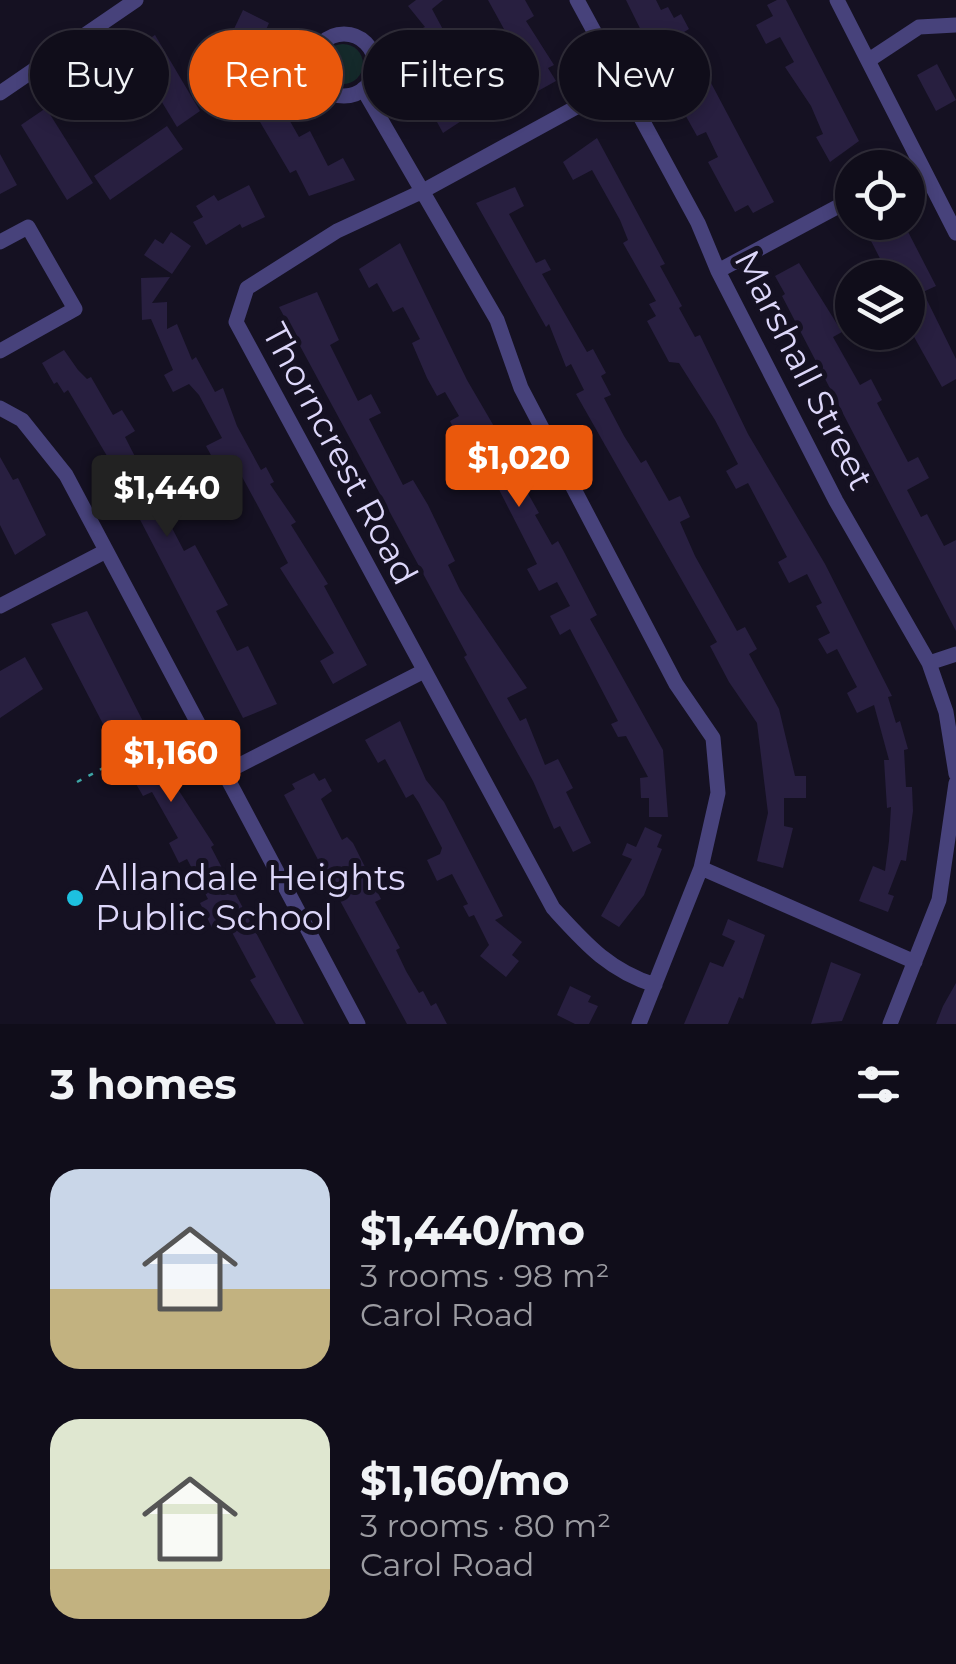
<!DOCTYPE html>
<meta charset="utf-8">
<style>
:root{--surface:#100d1a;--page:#191623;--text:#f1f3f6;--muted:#9c9ca2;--line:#302d39;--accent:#ea580c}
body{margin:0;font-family:Montserrat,sans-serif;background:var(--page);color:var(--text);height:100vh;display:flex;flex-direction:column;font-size:38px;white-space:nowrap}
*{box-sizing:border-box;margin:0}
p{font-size:32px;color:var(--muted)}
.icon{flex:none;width:55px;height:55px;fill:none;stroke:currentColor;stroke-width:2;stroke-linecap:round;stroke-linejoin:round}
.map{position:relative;height:1024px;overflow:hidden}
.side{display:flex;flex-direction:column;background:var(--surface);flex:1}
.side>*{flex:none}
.hud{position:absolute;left:30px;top:30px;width:898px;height:90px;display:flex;gap:20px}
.controls{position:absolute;left:835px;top:150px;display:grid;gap:20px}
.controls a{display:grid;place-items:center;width:90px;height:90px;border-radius:50%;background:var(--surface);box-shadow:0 5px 15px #0003,0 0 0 2px var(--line);font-size:50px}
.price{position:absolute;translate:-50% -85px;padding:0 22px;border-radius:10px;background:var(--accent);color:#fff;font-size:32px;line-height:65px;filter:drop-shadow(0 2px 5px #0008)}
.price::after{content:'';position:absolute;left:50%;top:60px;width:30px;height:22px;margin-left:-15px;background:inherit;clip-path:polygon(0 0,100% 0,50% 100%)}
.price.selected{background:#222;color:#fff}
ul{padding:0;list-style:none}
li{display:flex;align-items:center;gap:30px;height:250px;padding:0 50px}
li span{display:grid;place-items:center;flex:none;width:280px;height:200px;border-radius:30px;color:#555}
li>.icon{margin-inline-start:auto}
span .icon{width:120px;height:120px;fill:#fffc;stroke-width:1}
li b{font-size:42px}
h2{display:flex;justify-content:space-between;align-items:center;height:120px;padding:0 50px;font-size:42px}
.pill{padding:0 35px;border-radius:45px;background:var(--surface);box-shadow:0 5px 15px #0003,0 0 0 2px var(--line);font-size:35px;line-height:90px}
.pill.selected{background:var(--accent);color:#fff}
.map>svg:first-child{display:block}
</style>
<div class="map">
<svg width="956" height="1024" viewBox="0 0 956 1024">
<rect width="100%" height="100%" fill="#151122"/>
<path fill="#152a2b" d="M323 64a20 20 0 1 1 40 0a20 20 0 1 1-40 0Z"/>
<path fill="#281f40" d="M416,0H443L432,9L470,80L464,83L478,110L443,133L431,111L439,107L420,71L433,64L416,31L425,27L408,6Z
M488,0H525L534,16L526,21L554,65L548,68L556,81L538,91Z
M626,0H656L661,10L668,7L674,18L681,14L689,29L684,32L774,202L753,213L748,205L735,212L708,162L718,157L706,132L697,136L678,102L686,98L673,73L664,77Z
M777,0H786L859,141L830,162L816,137L823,134L811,106L785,67L794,62L780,37L766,44L756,25L773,16L767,5Z
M243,10L269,23L251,64L261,111L278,100L299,137L310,131L328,166L343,158L355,180L309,196L296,170L290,173L246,98L235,99L231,59L243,36L233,31Z
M155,35L200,111L177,127L131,51Z
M937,64L956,100L936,111L917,75Z
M46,108L93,183L67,200L21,125Z
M167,126L183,149L110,200L94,176Z
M597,138L665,264L660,266L682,306L679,308L695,337L700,335L748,434L825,564L892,696L888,697L896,723L900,721L908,749L904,750L906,787H912L913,811L906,861L901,860L888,894L894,896L888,912L859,901L873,866L885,871L889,841L891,807L887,808L884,760H889L874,705L857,713L847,693L857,687L837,649L827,654L818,639L830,633L816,606L822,603L807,574L789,583L778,562L787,557L748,483L736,489L726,471L738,464L715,420L679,363L669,362L647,321L656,316L649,304L656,301L623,243L628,240L620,220L592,170L573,180L563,162Z
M0,154L17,185L0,194Z
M249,185L265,217L242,228L240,224L206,245L193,222L203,217L196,206L214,195L218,201Z
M515,187L524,206L509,214L536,263L545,259L551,270L542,274L587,352L593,349L606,373L601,376L611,395L604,398L624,436L641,463L646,460L669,501L680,496L690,517L680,522L695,556L737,631L745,627L757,649L749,654L779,709L795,776H806V798H784V826L793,828L783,868L757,861L768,813L757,723L729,682L710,646L717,642L576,394L584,390L571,364L566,367L549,324L546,327L476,203Z
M904,224L936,286L923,292L956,359V379L942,387L908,326V278H890L869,237L890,226L893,230Z
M171,232L191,246L172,274L144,255L155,239L163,244Z
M400,243L467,380L530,488L526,490L539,513L535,515L552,545L558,541L563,550L597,615L590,619L663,750L668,817H649V798H641L640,778L648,777L626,736L618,737L611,724L618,721L570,629L560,635L550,616L570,606L557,582L539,591L527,569L537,564L486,464L475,470L465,452L450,421L459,416L445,392L437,396L427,378L412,343L420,339L403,307L393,312L377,283L369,288L359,269Z
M799,263L842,332L833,337L860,385L871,379L882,400L877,403L908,462L918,457L929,478L907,490L921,517L927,514L944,546L956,540V631L782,296L785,294L775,276Z
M170,277L152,303L167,302V329L177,324L192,360L196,357L215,392L223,388L237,426L261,470L266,467L274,482L270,484L296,522L291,525L328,584L324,586L367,665L333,684L320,661L334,653L280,568L288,563L259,508L234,462L219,470L206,446L222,438L199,395L189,384L173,392L164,375L173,370L151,319L142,320L141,278Z
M317,292L339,340L330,345L358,401L371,394L381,413L369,419L403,485L413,480L428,505L455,561L448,565L460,590L527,688L507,698L520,721L526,718L545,765L558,759L573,788L566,792L591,843L573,852L560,826L554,829L533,781L464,657L467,655L279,307Z
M64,350L78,370L87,379L91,377L113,415L122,410L135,431L125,437L149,484L159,478L170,497L159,503L184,551L195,545L228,605L216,611L237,651L248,646L277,704L243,718L107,456L68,390L64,393L57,382L54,384L42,363Z
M0,457L13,480L18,478L46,535L15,555L0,525Z
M87,611L158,751L162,749L177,778L172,780L214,845L211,847L304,1024H276L250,980L256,977L227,923L213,930L200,903L208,899L187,859L179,863L169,843L178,838L152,792L143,796L132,777L150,767L133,737L115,747L51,624Z
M25,657L43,689L0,718V671Z
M400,721L426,780L444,802L503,916L495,920L522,942L512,955L519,961L506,977L480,956L489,945L474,915L469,917L463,906L468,904L452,874L437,881L427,860L440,854L442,848L419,803L413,794L406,798L385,759L378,763L365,740Z
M314,773L319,781L325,778L332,791L321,799L342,840L347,837L353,843L381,899L375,902L400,948L396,950L406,971L419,993L423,991L431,1006L436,1003L447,1024H407L325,873L284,795L295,789L292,784Z
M645,827L662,835L657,847L662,849L644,895L619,927L601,916L632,859L622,855L627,843L636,847Z
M728,919L765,935L743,999L739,997L728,1024H684L710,962L723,967L735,941L722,935Z
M831,962L861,974L842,1021L811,1024Z
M956,983V1024H936L943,1006Z
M570,986L591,996L588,1002L598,1006L589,1024H575L557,1015Z"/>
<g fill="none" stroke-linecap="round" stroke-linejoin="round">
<path stroke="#3ea6a6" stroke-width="2.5" stroke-dasharray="5 8" stroke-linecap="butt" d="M77,782L182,726"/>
<path stroke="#47427b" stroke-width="15" d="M577,0L698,223L718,271L836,501L929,663L946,712L956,774
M837,0L956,233
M313 65a31 31 0 1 1 62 0a31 31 0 1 1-62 0Z
M869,60L919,27L956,25
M624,81L421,192L337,231L247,288L236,322L553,908C585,943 608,970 655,985
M363,89L497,320L521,388L676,684L713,738L718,793L701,868L639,1024
M0,93L136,0
M0,242L28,227L75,309L0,351
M718,271L852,199
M0,408L22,420L66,475L358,1024
M0,606L106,551
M929,663L956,654
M222,774L422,672
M701,868L915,962
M890,1024L939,900L956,783"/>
</g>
<circle fill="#1dc0df" stroke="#151122" stroke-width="4" cx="75" cy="898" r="10"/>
<g text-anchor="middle" stroke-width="10" stroke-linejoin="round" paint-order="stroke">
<g font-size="35" fill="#ddd7fa" stroke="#151122">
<text transform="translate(804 370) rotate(63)" y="12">Marshall Street</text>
<text transform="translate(340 454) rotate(62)" y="12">Thorncrest Road</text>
</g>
<g font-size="35" fill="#ddd7fa" stroke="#151122" text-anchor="start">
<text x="95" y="890">Allandale Heights<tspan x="95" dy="40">Public School</tspan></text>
</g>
</g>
</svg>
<div class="controls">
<a><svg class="icon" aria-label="locate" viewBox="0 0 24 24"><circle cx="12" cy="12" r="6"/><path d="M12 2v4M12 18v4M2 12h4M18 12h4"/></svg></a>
<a><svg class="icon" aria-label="layers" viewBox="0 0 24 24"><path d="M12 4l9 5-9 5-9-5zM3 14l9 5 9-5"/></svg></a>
</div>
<b class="price" style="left:519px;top:510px">$1,020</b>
<b class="price selected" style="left:167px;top:540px">$1,440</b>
<b class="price" style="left:171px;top:805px">$1,160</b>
<div class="hud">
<a class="pill">Buy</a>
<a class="pill selected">Rent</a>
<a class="pill">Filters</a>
<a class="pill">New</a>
</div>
</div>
<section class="side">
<h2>3 homes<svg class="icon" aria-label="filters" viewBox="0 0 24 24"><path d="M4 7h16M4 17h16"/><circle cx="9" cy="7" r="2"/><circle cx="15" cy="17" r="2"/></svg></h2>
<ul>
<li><span style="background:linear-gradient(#c9d6e8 60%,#c2b280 0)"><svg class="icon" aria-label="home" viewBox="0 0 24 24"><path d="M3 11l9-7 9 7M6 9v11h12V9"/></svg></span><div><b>$1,440/mo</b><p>3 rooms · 98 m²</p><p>Carol Road</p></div></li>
<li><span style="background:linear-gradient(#dfe7d0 75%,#c2b280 0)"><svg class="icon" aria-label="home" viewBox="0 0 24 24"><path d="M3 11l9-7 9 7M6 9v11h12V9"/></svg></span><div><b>$1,160/mo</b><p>3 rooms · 80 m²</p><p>Carol Road</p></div></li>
</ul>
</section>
